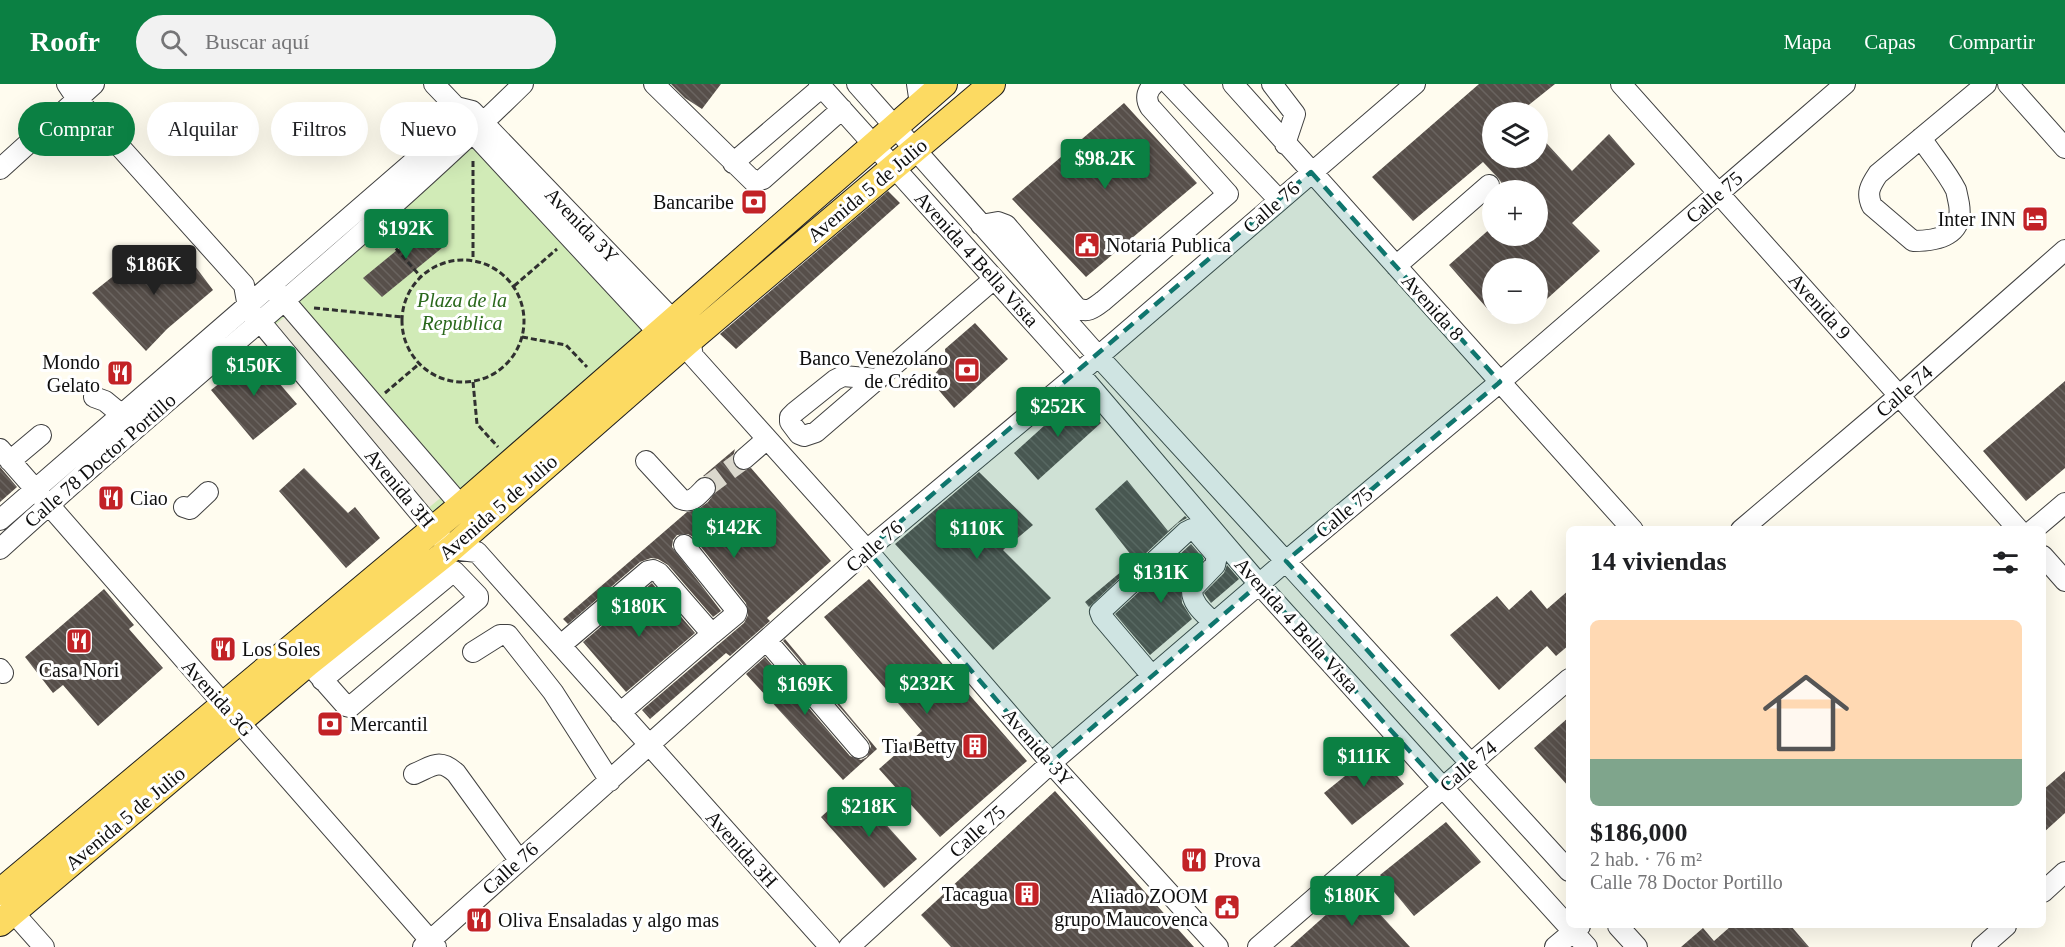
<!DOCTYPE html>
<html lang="es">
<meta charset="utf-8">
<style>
:root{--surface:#fff;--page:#f2f2f2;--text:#202124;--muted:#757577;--accent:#0b8043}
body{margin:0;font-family:Georgia,serif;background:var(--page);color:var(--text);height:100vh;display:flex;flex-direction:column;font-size:22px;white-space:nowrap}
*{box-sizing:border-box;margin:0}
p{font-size:20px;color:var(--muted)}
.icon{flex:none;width:33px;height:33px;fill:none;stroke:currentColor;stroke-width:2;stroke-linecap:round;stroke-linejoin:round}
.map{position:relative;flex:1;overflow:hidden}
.panel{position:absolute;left:1566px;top:442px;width:480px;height:402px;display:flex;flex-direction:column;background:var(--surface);border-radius:9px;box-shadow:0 6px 24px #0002}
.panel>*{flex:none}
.hud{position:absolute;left:18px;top:18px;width:570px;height:54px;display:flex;gap:12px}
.tools{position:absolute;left:1482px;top:18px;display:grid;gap:12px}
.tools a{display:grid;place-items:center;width:66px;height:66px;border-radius:50%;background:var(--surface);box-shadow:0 6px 24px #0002;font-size:30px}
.price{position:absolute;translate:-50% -51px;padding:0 14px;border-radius:6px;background:var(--accent);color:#fff;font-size:20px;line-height:39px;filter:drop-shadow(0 2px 3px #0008)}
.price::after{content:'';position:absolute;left:50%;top:36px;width:18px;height:14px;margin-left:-9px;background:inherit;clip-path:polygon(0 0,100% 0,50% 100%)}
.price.selected{background:#222;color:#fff}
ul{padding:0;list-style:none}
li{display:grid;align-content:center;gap:12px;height:318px;padding:0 24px}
li span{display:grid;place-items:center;height:186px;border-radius:9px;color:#555}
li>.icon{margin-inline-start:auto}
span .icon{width:108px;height:108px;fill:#fffc;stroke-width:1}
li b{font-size:26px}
h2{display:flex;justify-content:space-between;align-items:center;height:72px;padding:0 24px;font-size:26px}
.pill{padding:0 21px;border-radius:27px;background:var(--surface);box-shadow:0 6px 24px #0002;font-size:21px;line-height:54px}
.pill.selected{background:var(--accent);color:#fff}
header{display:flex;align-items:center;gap:36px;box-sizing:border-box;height:84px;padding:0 30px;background:var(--accent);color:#fff}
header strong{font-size:28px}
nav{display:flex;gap:33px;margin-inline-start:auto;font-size:21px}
.search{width:420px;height:54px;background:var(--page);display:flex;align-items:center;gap:15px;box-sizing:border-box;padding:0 21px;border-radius:33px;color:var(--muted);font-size:22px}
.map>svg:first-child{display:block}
</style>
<header>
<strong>Roofr</strong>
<div class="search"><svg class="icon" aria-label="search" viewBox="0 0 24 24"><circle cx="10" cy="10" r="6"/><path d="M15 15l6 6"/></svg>Buscar aquí</div>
<nav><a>Mapa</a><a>Capas</a><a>Compartir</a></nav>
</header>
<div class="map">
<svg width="2065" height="863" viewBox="0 0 2065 863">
<defs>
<pattern id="building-back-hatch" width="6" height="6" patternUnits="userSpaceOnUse" patternTransform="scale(1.5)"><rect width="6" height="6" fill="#574f4a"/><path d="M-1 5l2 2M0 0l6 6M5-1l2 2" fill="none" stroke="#6a6460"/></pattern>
</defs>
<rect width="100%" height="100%" fill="#fffcef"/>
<path fill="#d1ebb7" d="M474,39L662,232L422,438L253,234Z"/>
<path fill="#efebdd" d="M293,226L449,407L421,430L268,247Z"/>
<path fill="url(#building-back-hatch)" d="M671,0H721L702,25L685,14Z
M1479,0H1555L1520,28H1492V74H1538V50L1572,87L1609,50L1635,80L1572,139L1600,167L1538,223V184H1492V230L1449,181L1492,143V152H1538V106H1507L1498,94L1483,78L1413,137L1372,93Z
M1124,19L1197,99L1086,193L1012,115Z
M888,107L900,119L736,265L720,250Z
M430,139L448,159L382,213L363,194Z
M179,161L213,206L167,245L146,267L92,209L126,182L138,194Z
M975,239L1008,275L954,324L930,296L946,276L945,265Z
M255,271L297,320L253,356L211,306Z
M2065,297V384L2026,417L1983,367Z
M1077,312L1101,339L1038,396L1014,369Z
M735,365L732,377L735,382L741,386L751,384L831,477L767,534L770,537L730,572L726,569L650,635L642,626L744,539L748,531L746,519L693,453L688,450L677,451L673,456L672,463L721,527L713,533L668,481L658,475L651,474L640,478L568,540L563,535L687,428L697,426L708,418L716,407L717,401L713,395L703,392Z
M0,383L17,403L0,418Z
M304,384L348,429L355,423L380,454L346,484L279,407Z
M979,388L1033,441L1003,466L1051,514L993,566L895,460Z
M1127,396L1168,447L1185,432L1187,434L1178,439L1089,523L1085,518L1135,476L1095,425Z
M1191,460L1204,475L1181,501L1182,519L1192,535L1150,571L1115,530Z
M1227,481L1239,495L1211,519L1204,509L1224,489Z
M869,495L1027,677L940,753L879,685L922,647L824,533Z
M652,499L695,549L626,608L583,558Z
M104,505L134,541L129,545L163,584L98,642L63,601L53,609L25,573Z
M1531,506L1547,525L1569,506V561L1556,572L1547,562L1499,606L1450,551L1497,512L1509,526Z
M785,555L877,665L843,696L746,590L765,573L850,672L861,676L867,673L871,662L868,656L783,557Z
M1569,633V703L1534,664Z
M1376,667L1404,700L1352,741L1324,709Z
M2065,687V729L2043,749V706Z
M853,704L917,775L884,804L821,733Z
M1055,707L1194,863H951L921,831Z
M1446,738L1481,778L1414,832L1380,791Z
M1356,804L1410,863H1290Z
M1731,842H1791L1809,863H1681L1703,844L1714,857Z"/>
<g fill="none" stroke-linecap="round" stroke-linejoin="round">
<path stroke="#dbd8cd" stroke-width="20" stroke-dasharray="20 10" stroke-linecap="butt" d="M705,404L744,375"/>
<defs>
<path id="minor" d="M67,0L77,15L244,201L248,223L433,445L451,465L477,468L830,863
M434,0L456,23L462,37L667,258
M654,0L754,98L763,95L842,25
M819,0L1079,289L1259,500L1587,863
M857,0L1098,272L1569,787
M917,0L920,20
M1169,0L1279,116
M1233,0L1633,446
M1272,0L1295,30L1285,60
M1621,0L2019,446
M2008,0L2065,64
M456,23L472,27L674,237L690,256L693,272L867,466L1051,679L1218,863
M1921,54C1932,71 1947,88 1956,106C1957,110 1958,115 1959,120C1964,151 1939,157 1913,157L1872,122C1866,109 1870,102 1878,90L1986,0
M733,79L822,3
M0,85L94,0
M981,141L998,138L1006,141L1076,223C1087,230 1094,224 1103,217L1228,110L1150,23C1145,14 1147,7 1154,0
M1396,182L1489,101
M277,208L469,431
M878,295L843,292L835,296L795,328L790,333V338L799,350L804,352L816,348L994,195
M94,313L105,317L122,331
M0,365L436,863
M744,375L767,355
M10,377L41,351
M646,377L681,415C692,420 698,411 705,404
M184,423L190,425L208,408
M0,436L472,27
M1741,446L1900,311L2065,166
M2033,446L2065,419
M684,461L737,527L736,530L712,550
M0,465C172,307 357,163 523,0
M2043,472L2065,497
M767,557L859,664
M561,561L648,487L653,486L659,489L712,550L620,629
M473,568L500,551H508L553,608L610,697
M308,579L346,622L350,623L478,515V512L454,487L322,596
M0,585L3,589
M1152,592L1102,533L1100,528L1186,448L1192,445L1195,446L1217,472L1215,481L1192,505C1191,520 1205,530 1214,539
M414,690C433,682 439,674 456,689L519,776
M2043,808L2065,788
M4,818L44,863
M1618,842L1637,863
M423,863L867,466L1079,289L1415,0
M849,863L1051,679L1286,477L1500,298L1845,0
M1258,863L1569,595
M1555,863L1580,842
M1982,863L2006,842"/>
<path id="major" d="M0,808L461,422L944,0
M0,839L308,579L451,465L690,256L992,0"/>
</defs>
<use href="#minor" stroke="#414141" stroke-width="22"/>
<use href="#major" stroke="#1f1f1f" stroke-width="28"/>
<path stroke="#303030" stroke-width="3" stroke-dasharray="6 3" stroke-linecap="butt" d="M473,77V176
M384,151L421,193
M402 237a61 61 0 1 1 122 0a61 61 0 1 1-122 0Z
M514,202L557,165
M314,224L402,233
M522,253L566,261L587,283
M473,298L477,340L498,363
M385,309L419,280"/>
<use href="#minor" stroke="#fff" stroke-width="20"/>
<use href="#major" stroke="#fcda62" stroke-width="26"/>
</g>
<path fill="#0f766e" fill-opacity="0.2" stroke="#0f766e" stroke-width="4.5" stroke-dasharray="12 8" stroke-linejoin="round" d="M1311,88L1500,298L1286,477L1471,680L1442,703L1259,500L1051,679L867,466Z"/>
<defs>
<symbol id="bank-square" viewBox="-11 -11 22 22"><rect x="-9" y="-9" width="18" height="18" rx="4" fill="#c22226" stroke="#fff"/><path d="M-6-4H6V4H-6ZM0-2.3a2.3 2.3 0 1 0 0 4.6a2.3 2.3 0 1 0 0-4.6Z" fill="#fff"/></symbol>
<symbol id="hotel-square" viewBox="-11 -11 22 22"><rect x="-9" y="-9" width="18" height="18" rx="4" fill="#c22226" stroke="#fff"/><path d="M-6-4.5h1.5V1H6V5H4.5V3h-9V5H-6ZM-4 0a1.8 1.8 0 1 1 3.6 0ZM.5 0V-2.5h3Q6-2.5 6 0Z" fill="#fff"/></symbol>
<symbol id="civic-square" viewBox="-11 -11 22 22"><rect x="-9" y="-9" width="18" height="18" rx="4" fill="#c22226" stroke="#fff"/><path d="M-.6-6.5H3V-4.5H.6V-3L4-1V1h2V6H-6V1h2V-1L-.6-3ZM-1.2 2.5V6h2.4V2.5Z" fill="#fff"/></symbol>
<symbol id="restaurant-square" viewBox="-11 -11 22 22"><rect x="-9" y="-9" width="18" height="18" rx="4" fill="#c22226" stroke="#fff"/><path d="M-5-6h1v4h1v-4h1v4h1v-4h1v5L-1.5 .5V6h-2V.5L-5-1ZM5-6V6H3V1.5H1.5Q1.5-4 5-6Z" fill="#fff"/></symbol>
<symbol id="building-square" viewBox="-11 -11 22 22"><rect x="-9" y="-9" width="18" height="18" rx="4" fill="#c22226" stroke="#fff"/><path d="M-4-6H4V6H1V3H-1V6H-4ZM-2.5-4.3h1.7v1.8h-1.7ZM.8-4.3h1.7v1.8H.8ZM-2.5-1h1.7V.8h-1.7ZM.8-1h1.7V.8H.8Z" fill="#fff"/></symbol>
</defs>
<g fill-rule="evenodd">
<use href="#bank-square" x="739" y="103" width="30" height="30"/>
<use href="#hotel-square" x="2020" y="120" width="30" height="30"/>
<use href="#civic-square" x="1072" y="146" width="30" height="30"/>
<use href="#bank-square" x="952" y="271" width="30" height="30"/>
<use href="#restaurant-square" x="105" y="274" width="30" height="30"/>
<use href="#restaurant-square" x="96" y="399" width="30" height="30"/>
<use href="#restaurant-square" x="64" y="542" width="30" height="30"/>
<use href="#restaurant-square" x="208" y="550" width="30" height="30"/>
<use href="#bank-square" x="315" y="625" width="30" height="30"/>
<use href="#building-square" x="960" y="647" width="30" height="30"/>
<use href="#restaurant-square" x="1179" y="761" width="30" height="30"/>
<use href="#building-square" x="1012" y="795" width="30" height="30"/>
<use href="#civic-square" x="1212" y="808" width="30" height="30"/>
<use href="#restaurant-square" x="464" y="821" width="30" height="30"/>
</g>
<g text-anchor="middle" stroke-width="6" stroke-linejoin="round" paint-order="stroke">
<g font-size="20" fill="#0e0e0e" stroke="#fff">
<text transform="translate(867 106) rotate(-40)" y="7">Avenida 5 de Julio</text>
<text transform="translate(1714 113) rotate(-41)" y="7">Calle 75</text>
<text transform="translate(1271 123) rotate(-41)" y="7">Calle 76</text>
<text transform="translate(582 141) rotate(46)" y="7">Avenida 3Y</text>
<text transform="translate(977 175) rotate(48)" y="7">Avenida 4 Bella Vista</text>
<text transform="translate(1820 222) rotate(48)" y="7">Avenida 9</text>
<text transform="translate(1433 223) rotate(48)" y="7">Avenida 8</text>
<text transform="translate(1904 307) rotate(-41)" y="7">Calle 74</text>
<text transform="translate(100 376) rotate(-41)" y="7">Calle 78 Doctor Portillo</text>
<text transform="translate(400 404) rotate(50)" y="7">Avenida 3H</text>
<text transform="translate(498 423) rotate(-41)" y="7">Avenida 5 de Julio</text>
<text transform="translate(1344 428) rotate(-40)" y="7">Calle 75</text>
<text transform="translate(874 462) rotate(-41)" y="7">Calle 76</text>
<text transform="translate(1297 541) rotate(48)" y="7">Avenida 4 Bella Vista</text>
<text transform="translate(218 614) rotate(48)" y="7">Avenida 3G</text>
<text transform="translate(1038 663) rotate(49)" y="7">Avenida 3Y</text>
<text transform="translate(1468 682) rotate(-40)" y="7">Calle 74</text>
<text transform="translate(125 734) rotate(-40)" y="7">Avenida 5 de Julio</text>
<text transform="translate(977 747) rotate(-42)" y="7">Calle 75</text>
<text transform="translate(742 765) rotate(48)" y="7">Avenida 3H</text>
<text transform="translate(510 784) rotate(-42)" y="7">Calle 76</text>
</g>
<g font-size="20" fill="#0e0e0e" stroke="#fff" text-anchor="end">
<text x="734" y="125">Bancaribe</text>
<text x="2016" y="142">Inter INN</text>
<text x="1106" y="168" text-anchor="start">Notaria Publica</text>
<text x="948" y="281">Banco Venezolano<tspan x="948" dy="23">de Crédito</tspan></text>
<text x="100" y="285">Mondo<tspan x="100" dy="23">Gelato</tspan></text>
<text x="130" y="421" text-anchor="start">Ciao</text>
<text x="242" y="572" text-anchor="start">Los Soles</text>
<text x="79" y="593" text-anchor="middle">Casa Nori</text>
<text x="350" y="647" text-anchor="start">Mercantil</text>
<text x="956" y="669">Tia Betty</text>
<text x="1214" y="783" text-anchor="start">Prova</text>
<text x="1008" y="817">Tacagua</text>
<text x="1208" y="819">Aliado ZOOM<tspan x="1208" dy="23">grupo Maucovenca</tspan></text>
<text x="498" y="843" text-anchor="start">Oliva Ensaladas y algo mas</text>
</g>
<g font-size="20" font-style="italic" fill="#2a681c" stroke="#fff">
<text x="462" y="223">Plaza de la<tspan x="462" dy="23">República</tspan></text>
</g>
</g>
</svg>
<div class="tools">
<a><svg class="icon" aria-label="layers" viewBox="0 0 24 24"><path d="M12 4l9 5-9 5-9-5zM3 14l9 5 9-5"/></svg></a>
<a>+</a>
<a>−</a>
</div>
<b class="price" style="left:1105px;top:106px">$98.2K</b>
<b class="price" style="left:406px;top:176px">$192K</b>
<b class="price selected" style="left:154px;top:212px">$186K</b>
<b class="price" style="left:254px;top:313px">$150K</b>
<b class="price" style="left:1058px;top:354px">$252K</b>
<b class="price" style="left:734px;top:475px">$142K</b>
<b class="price" style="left:977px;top:476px">$110K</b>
<b class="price" style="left:1161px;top:520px">$131K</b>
<b class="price" style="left:639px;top:554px">$180K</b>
<b class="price" style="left:927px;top:631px">$232K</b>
<b class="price" style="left:805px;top:632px">$169K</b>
<b class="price" style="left:1364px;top:704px">$111K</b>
<b class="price" style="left:869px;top:754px">$218K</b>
<b class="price" style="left:1352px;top:843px">$180K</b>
<div class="hud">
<a class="pill selected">Comprar</a>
<a class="pill">Alquilar</a>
<a class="pill">Filtros</a>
<a class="pill">Nuevo</a>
</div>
<section class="panel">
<h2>14 viviendas<svg class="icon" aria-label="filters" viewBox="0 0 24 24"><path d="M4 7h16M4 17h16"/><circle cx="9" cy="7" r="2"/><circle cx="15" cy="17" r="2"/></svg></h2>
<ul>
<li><span style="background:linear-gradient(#ffd9b3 75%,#7fa58c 0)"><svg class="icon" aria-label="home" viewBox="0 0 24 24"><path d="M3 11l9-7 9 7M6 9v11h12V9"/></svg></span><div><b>$186,000</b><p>2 hab. · 76 m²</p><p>Calle 78 Doctor Portillo</p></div></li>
</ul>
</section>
</div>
